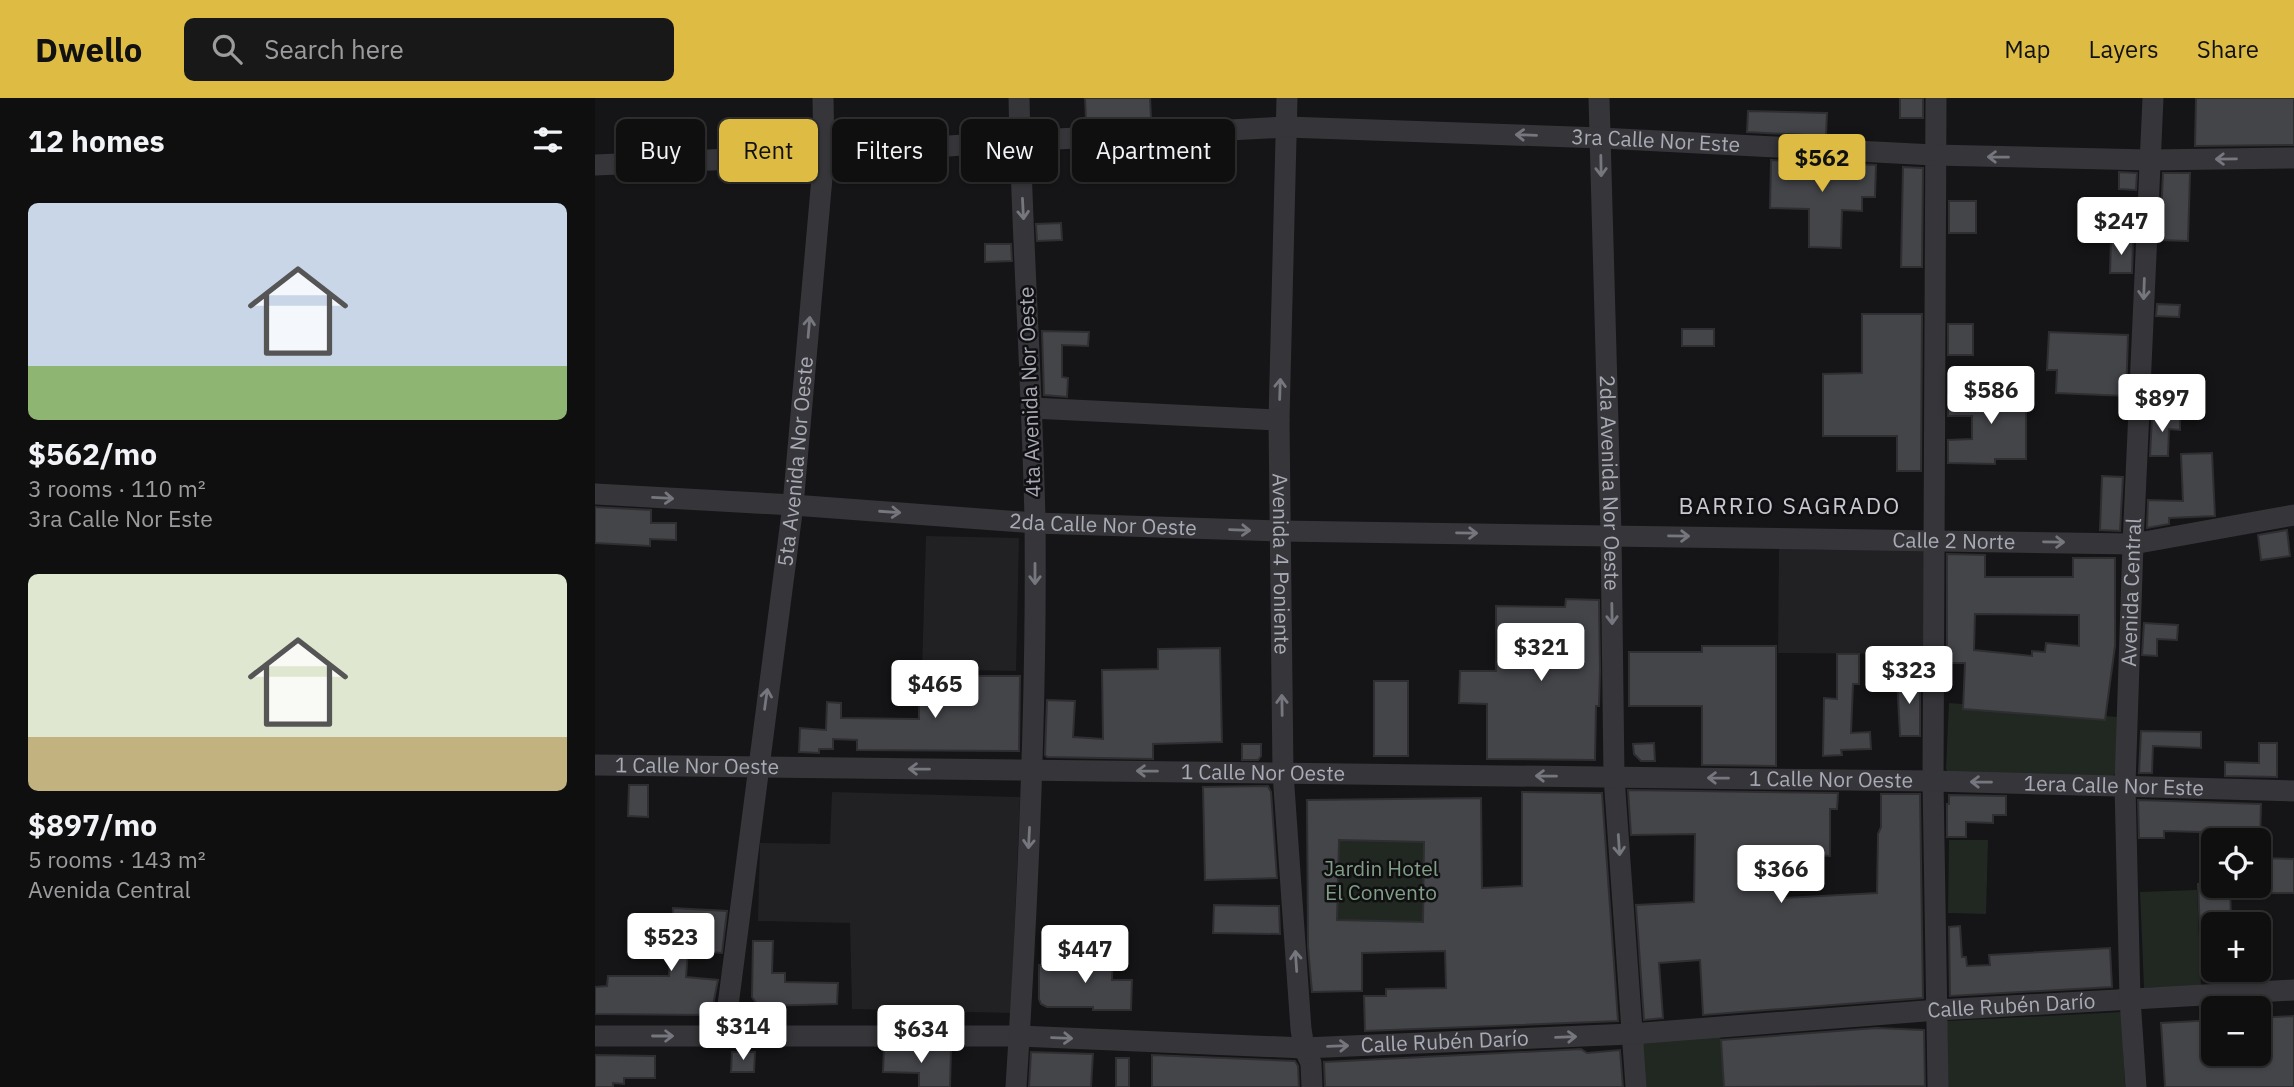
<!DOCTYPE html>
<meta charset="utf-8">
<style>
:root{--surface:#100f10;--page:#191819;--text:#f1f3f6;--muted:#9c9c9f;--line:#302f30;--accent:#debc44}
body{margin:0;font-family:"IBM Plex Sans",sans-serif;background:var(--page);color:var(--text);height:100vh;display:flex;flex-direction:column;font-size:26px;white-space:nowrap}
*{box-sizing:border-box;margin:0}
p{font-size:23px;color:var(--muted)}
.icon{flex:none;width:38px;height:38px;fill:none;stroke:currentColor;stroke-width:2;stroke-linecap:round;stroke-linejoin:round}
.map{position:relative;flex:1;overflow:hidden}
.details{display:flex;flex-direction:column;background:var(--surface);width:595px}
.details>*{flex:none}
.guide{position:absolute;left:21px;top:21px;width:665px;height:63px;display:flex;gap:14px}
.fabs{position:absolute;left:1606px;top:730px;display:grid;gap:14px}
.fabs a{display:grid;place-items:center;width:70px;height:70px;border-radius:10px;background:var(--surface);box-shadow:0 2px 5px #0004,0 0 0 2px var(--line);font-size:35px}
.price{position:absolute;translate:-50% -60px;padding:0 16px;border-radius:7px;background:#fff;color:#222;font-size:23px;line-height:46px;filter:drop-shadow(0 2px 4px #0008)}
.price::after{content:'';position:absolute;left:50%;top:42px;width:21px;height:16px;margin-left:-10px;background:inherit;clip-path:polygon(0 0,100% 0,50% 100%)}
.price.selected{background:var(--accent);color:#111}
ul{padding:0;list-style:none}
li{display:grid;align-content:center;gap:14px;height:371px;padding:0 28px}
li span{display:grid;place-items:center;height:217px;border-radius:10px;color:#555}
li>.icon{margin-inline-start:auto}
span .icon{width:126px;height:126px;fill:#fffc;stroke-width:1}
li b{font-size:30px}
h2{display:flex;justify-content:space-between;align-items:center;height:84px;padding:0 28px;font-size:30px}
.pill{padding:0 24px;border-radius:10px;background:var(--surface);box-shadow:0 2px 5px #0004,0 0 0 2px var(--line);font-size:24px;line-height:63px}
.pill.selected{background:var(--accent);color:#111}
header{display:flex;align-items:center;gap:42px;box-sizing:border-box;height:98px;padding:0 35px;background:var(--accent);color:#111}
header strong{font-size:33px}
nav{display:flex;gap:38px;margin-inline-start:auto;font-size:24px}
.search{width:490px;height:63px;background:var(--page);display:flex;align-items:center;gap:18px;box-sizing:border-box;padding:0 24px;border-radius:10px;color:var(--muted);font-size:26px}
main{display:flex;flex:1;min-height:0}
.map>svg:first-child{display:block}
</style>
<header>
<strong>Dwello</strong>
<div class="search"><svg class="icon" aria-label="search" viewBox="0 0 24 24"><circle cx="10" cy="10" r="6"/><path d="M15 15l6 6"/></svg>Search here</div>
<nav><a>Map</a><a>Layers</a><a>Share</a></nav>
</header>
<main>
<section class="details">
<h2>12 homes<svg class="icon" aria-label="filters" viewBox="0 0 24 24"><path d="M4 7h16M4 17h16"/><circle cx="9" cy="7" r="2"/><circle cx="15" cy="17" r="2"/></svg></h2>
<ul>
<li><span style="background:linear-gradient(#c9d6e8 75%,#8fb573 0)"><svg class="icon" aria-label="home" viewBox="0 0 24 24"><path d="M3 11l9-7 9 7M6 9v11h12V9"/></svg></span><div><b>$562/mo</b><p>3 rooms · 110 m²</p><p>3ra Calle Nor Este</p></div></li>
<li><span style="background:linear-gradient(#dfe7d0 75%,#c2b280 0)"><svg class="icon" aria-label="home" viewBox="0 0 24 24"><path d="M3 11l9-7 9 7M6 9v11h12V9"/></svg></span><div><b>$897/mo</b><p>5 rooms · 143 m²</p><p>Avenida Central</p></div></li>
</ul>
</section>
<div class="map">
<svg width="1699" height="989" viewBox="0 0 1699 989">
<rect width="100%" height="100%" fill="#151416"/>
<path fill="#212123" d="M331,438L424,440L421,573L327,571Z
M1184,451L1330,452L1329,556L1183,555Z
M237,694L425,699L416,915L257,911L255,825L163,823L165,745L235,746Z"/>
<path fill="#212822" d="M1354,605L1522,619L1521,673L1518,678L1356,679L1351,671Z
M744,742L829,744L828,824L742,822Z
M1354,742H1393L1391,816L1353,815Z
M1602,792L1606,888L1549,890L1545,794Z
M1527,914L1530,989H1353L1352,923Z
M1125,935L1129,989H1051L1041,944Z"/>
<path fill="#444549" stroke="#2f2f32" stroke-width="2" fill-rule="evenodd" d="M490,0H555L556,20L491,22Z
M1305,0H1328V20H1305Z
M1601,0H1699V47L1600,48Z
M1153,13L1232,15L1231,38L1152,34Z
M1176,62L1281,67L1280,99H1267V113L1247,112L1246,150L1214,149V111L1175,110Z
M1308,69L1328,70L1327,169H1306Z
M1524,74L1542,75L1541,92L1524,91Z
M1568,75H1595L1593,143L1565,142Z
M1354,103H1381V135H1354Z
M466,125L467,142L442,143L441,126Z
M1516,142L1538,143L1537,175H1515Z
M390,146H416L417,163L390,164Z
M1562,206L1585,207L1584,219L1561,218Z
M1267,216H1327L1326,373H1302V338H1228V276L1267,275Z
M1353,226H1378V257H1353Z
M1087,231H1119V248H1087Z
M447,233L494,234L493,248L467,247V279L473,280L472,299L449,297Z
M1454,234L1533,237L1531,298L1461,295L1462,272H1452Z
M1401,288H1431V361H1400V366L1353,365V342L1377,341V318H1353V297H1401Z
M1557,319H1585V332L1574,331L1573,358H1555Z
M1617,355L1620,418L1574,420V426L1552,430L1553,402L1588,403L1586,356Z
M1507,378L1528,379L1525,433L1505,432Z
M0,409L56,412V425H81V442L55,441V448L0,445Z
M1692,432L1695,458L1666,462L1663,437Z
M1352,456L1390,457V479H1478V460H1520V548L1510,622L1368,611L1370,565H1352ZM1380,516L1484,517V548L1451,545L1450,554L1437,553V558L1379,552Z
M971,501L1004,502L1005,572L1004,608H1001L1000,662L892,661V606L864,605L865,573H901V508L970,509ZM923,532L969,533L968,560H923Z
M1549,525L1583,527L1582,542L1562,541V558L1547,557Z
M1107,548H1181V668L1107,667V608H1034V554H1107Z
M625,550L627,644L558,646V661L452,659L450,657L452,602L480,603L478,639L508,641L507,572L563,571V551Z
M1242,556H1264V586H1258L1256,635L1275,634L1276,651L1246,652L1247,657L1228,658L1229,600L1242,601Z
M324,578H425L424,653L262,652V642L238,641V651H224V655L204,654L205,630L231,632L232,604L246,605V620L324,621Z
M1302,580H1325V638H1305Z
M779,583H813V658H779Z
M1546,633L1606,634V650L1558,648L1557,675H1544Z
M1059,645L1060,663H1046L1039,656L1038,646Z
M1664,645H1682V679L1630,678V664L1664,665Z
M647,646H666V658L663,662H647Z
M34,687H53V719L33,718Z
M673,688L676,694L682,780L610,782L608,689Z
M1033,692L1243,695L1242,711H1235V758L1221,757L1222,767L1189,766V800L1282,795L1283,736L1286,729V696H1325L1328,900L1108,917L1105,862L1064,865L1068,920L1049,922L1041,807L1099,804L1100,736L1036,737Z
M927,694L1007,695L1023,923L770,933L769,898H791V891L851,890L850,853L767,855V893L717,894L713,849L712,702L886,700L887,790L927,788ZM744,742L829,744L828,824L742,822Z
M1354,697L1411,698V717H1398V725L1371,724V739H1352V706H1354Z
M1543,702L1666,706L1665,742H1619V757H1605V734L1569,733V740H1544Z
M1664,760L1699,761V795H1664Z
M1619,785V788H1635L1636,826H1619V876L1607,877L1603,786Z
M619,807L684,808L685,836L618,835Z
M78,810L132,813L127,855L93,852L91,879L123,882L116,917L0,916V889L12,888L13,878H74Z
M1365,828L1367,859H1371L1372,868L1395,867L1394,857L1515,850L1517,889L1355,898L1354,829Z
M158,843H178L177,875H190V884L243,885L242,906L163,908L157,899Z
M499,850H518L517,882H537L536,912H498V909H452L446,906L444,901V867H498Z
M1699,918V989H1570L1566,925L1619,922V956H1664V920Z
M1281,930L1329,932L1330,988L1129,989L1126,942Z
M289,951H356L355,989H324V975L288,974Z
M986,951L992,955L1025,952L1028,989H730L729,964Z
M137,954H160L159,974H136Z
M436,954L498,956L496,989H434Z
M0,957L60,958V980H29V986L18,985V989H0Z
M557,957L700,963L703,968L704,989H557Z
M521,960H534V989H521Z"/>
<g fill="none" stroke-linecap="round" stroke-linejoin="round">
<g stroke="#36363a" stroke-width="21">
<path id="s1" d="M692,0L684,322L688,675L706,931L709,950L716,965L717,989"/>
<path id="s2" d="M1004,0L1016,436L1019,679L1041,989"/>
<path d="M1341,0L1338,683L1343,989"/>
<path id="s3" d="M0,67L229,57L424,43L692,29L1006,40L1339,57L1554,62L1699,60"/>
<path d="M437,310L684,322"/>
<path id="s4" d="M0,396L198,407L440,425L685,433L1538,446L1699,417"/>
<path id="s5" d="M0,667L1338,683L1699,693"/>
<path id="s6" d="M0,938H424L709,950L1036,936L1343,912L1699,892"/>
<path id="s7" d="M129,938L198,407L229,57L228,0"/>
<path d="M421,989C433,801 442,612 440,423C437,282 427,141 424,0"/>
<path id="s8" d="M1541,989L1535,901L1530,687L1538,446L1558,0"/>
</g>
</g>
<defs><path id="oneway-shaft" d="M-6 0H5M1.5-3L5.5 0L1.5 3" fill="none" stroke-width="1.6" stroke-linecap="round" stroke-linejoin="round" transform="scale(1.75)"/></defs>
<g stroke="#75767e">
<use href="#oneway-shaft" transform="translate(931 37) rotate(-178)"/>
<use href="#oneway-shaft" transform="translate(1403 59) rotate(-179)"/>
<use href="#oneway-shaft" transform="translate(1631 61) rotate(179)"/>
<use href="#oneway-shaft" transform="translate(1006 68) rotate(89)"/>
<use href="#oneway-shaft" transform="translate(428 111) rotate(87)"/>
<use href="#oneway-shaft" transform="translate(1549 191) rotate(92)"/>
<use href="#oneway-shaft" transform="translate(214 229) rotate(-85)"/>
<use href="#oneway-shaft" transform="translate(685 291) rotate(-88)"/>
<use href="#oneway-shaft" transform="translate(68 400) rotate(3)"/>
<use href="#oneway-shaft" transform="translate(295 414) rotate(4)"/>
<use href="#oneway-shaft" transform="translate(645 432) rotate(2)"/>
<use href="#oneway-shaft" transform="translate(872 435) rotate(1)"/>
<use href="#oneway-shaft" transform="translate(1084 438) rotate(1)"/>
<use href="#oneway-shaft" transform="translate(1459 444) rotate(1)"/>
<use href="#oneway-shaft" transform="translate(440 476) rotate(90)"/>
<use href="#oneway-shaft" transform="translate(1017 516) rotate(89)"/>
<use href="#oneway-shaft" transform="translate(171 601) rotate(-82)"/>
<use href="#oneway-shaft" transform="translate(687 607) rotate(-91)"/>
<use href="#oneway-shaft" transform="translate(324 671) rotate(-179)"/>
<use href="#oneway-shaft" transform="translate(552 673) rotate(-179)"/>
<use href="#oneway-shaft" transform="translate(951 678) rotate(-179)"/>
<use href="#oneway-shaft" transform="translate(1123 680) rotate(-179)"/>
<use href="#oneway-shaft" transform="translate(1386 684) rotate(-179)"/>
<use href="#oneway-shaft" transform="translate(434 740) rotate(93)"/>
<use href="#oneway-shaft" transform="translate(1024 747) rotate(86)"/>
<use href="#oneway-shaft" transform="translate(701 863) rotate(-94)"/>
<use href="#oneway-shaft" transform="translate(68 938)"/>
<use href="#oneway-shaft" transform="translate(971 939) rotate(-2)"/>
<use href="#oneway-shaft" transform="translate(467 940) rotate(2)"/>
<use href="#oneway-shaft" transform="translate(743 948) rotate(-2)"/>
</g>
<g text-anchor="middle" stroke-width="5" stroke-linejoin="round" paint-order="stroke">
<g font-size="21" fill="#a8aab5" stroke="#100f11">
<text dy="7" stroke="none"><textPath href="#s3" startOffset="1062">3ra Calle Nor Este</textPath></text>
<text transform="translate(435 294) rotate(-92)" y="7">4ta Avenida Nor Oeste</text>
<text dy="7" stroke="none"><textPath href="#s7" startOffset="579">5ta Avenida Nor Oeste</textPath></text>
<text dy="7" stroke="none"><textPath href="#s2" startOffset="385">2da Avenida Nor Oeste</textPath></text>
<text dy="7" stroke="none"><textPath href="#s4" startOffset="509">2da Calle Nor Oeste</textPath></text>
<text dy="7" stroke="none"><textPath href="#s4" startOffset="1360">Calle 2 Norte</textPath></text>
<text dy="7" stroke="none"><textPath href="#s1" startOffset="466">Avenida 4 Poniente</textPath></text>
<text dy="7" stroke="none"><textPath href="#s8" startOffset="495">Avenida Central</textPath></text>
<text dy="7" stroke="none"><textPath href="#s5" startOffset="102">1 Calle Nor Oeste</textPath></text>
<text dy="7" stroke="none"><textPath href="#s5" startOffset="668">1 Calle Nor Oeste</textPath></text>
<text dy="7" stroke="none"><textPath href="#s5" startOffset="1236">1 Calle Nor Oeste</textPath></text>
<text dy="7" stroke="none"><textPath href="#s5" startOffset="1519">1era Calle Nor Este</textPath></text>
<text dy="7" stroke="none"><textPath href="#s6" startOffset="1418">Calle Rubén Darío</textPath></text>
<text dy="7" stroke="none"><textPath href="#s6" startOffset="850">Calle Rubén Darío</textPath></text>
</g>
<g font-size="21" fill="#819e86" stroke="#100f11">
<text x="786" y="778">Jardin Hotel<tspan x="786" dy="24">El Convento</tspan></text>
</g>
<g font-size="23" letter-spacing="2" fill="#c8cad1" stroke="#100f11">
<text x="1195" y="416">BARRIO SAGRADO</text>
</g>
</g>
</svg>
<div class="fabs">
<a><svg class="icon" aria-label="locate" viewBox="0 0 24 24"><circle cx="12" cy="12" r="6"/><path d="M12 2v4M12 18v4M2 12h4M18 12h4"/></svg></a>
<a>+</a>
<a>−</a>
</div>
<b class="price selected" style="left:1227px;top:96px">$562</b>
<b class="price" style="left:1526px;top:159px">$247</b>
<b class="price" style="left:1396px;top:328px">$586</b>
<b class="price" style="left:1567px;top:336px">$897</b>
<b class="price" style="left:946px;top:585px">$321</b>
<b class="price" style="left:1314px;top:608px">$323</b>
<b class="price" style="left:340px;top:622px">$465</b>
<b class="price" style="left:1186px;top:807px">$366</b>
<b class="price" style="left:76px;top:875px">$523</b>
<b class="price" style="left:490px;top:887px">$447</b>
<b class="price" style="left:148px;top:964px">$314</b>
<b class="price" style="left:326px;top:967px">$634</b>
<div class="guide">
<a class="pill">Buy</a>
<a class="pill selected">Rent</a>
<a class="pill">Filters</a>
<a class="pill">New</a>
<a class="pill">Apartment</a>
</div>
</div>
</main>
